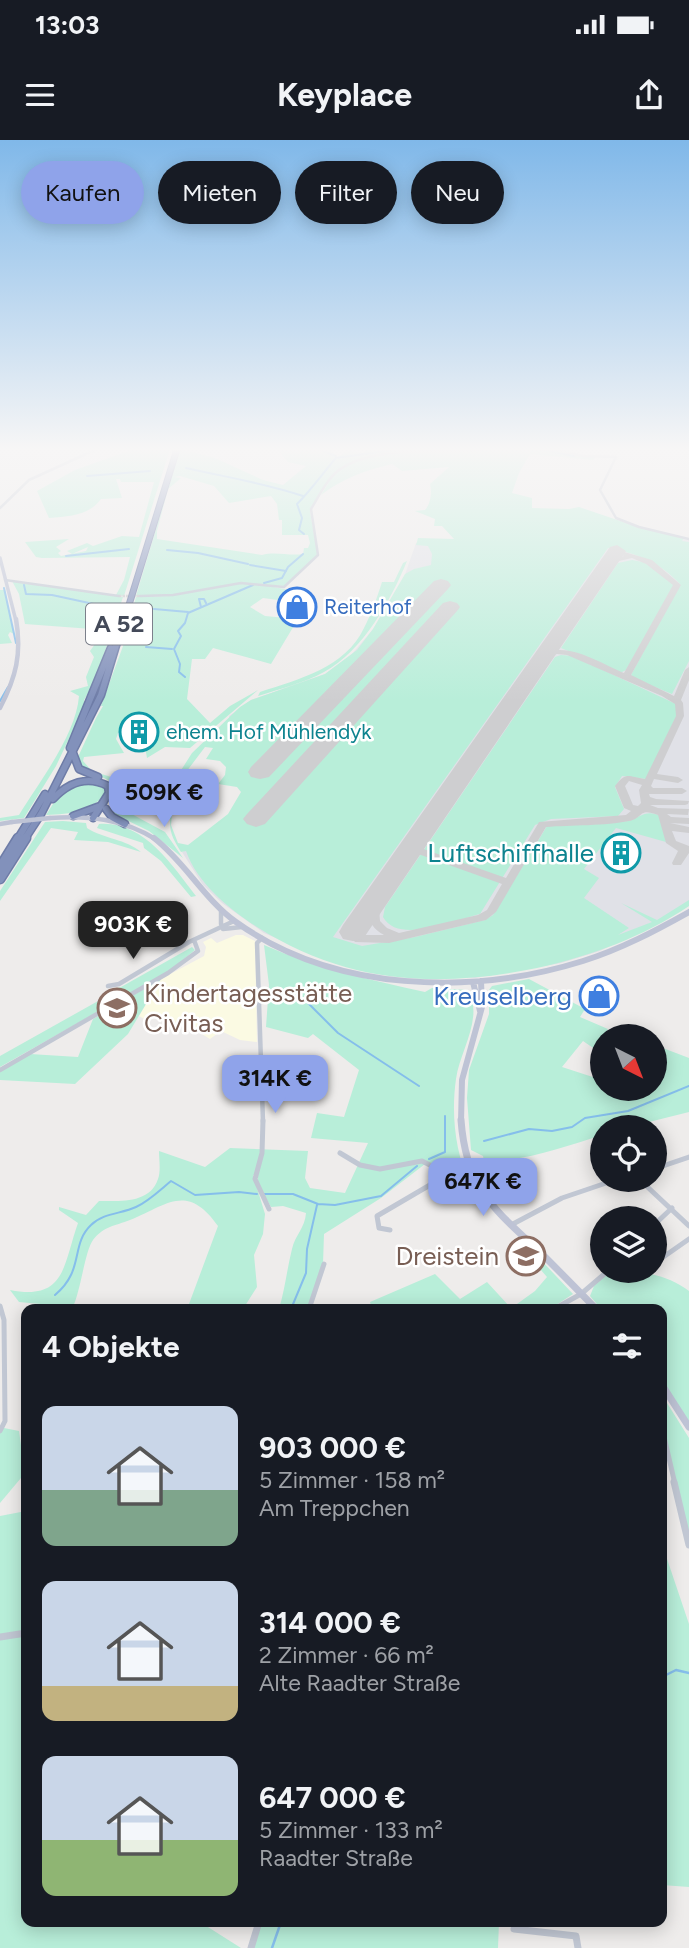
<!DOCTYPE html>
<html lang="de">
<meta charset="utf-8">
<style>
:root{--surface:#171b24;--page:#242831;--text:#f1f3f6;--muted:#9ea1a6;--accent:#8fa3ea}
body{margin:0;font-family:Figtree,sans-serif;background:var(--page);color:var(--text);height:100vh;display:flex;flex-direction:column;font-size:26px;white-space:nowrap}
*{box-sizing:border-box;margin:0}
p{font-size:23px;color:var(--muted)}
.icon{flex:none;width:38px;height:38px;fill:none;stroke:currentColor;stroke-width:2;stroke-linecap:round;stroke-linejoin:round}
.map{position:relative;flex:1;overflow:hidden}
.details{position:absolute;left:21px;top:1164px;width:646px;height:623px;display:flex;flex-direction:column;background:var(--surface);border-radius:14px;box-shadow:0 4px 18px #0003}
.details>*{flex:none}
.guide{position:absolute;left:21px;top:21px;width:648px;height:63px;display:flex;gap:14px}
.needle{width:46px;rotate:138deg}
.tools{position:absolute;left:590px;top:884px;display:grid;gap:14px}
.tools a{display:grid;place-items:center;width:77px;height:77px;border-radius:50%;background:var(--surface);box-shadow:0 4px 18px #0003;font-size:35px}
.price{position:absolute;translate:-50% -60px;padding:0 16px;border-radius:14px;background:var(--accent);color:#111;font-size:23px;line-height:46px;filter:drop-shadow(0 2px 4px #0008)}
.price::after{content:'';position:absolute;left:50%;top:42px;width:21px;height:16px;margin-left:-10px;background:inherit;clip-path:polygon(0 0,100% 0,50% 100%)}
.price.selected{background:#222;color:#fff}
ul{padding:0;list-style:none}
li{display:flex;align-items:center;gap:21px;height:175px;padding:0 21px}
li span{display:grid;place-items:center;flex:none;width:196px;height:140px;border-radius:14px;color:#555}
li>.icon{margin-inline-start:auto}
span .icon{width:84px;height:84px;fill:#fffc;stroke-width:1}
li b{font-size:30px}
h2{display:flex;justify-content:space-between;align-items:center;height:84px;padding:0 21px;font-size:30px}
.chip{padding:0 24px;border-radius:32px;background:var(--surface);box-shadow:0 4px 18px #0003;font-size:24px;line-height:63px}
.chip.selected{background:var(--accent);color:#111}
.status{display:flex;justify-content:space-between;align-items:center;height:49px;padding:0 35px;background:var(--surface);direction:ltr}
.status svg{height:19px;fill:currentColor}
header{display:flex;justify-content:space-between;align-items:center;height:91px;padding:0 21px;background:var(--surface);font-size:32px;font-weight:700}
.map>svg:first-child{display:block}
</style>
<div class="status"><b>13:03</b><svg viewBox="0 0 49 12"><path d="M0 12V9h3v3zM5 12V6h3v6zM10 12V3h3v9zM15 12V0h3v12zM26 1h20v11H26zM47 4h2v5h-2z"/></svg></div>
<header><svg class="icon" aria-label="menu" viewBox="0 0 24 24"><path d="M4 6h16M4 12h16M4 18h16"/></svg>Keyplace<svg class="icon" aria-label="share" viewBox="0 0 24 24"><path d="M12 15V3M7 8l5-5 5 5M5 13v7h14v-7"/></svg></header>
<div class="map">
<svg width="689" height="1808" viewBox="0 0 689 1808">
<rect width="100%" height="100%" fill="#eeeceb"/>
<path fill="#fbfae3" d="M236,795H243L255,801L257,902L240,900L221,891L210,899L179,880L171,885L154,875L146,880L139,876L161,839L204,816L206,807L203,802L211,798L217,803Z"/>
<path fill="#e0e1e7" d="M500,372L616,380L689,400V766L600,811L561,823L475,838L330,821L264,793L222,763L203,745L182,712L191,708L232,674L244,652L229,633V576L251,560L325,534L352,514L373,489L402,443L416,403L480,401Z"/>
<path fill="#b8eed9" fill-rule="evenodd" d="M134,309H170L124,456L116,455L124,440L130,417L42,418L36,417L25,402L69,399L56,407L61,411L58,413L61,416L86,411L88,407L72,414L67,411L87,403L93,406L122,396L139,397L154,342H121L120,339H116L122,358L101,359C88,376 70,376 49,378L37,351L75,330Z
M180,309L215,318L263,340L283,345L306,326L288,322L277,309H335L329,313L337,317L350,310L364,314V311L371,309H565L578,316L595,317L593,320L530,314L519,333L512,353L532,358V368L569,369L579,367L641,388L684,398L682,401L689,402V521L672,554L633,538L631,535L680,444C661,423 636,413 608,408L333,797L362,806L415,797L485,780L493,775L547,686L629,681C640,677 647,669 660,676L666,702L616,688L584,729L599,738L584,758L629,788L618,795L652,782L621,763L657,780L689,760V766C643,797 591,816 537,828C436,849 345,843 257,787C229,769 197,743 186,711L181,712C166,688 172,689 169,663H173L171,685L178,703L188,705L228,674L241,652L237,647L218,644L225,635L226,627L220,621L206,619L213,608L205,607L168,656L190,645L178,656L163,662L166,678L164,657L192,613L240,567L251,560L325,534L357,510L373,489L405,434L414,429L431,425L432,414L428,406L416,405L418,398L454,399L442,386H434L435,379L415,371L425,370C431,363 432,352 430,344L449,327L402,331L392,324C365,330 342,339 321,355L334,334L310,369C310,376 318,411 317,414C316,421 291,440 284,446L263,445L306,453L293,462L263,458L250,467L265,476L298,479L271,524L213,508L205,519H192L187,559L210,583L230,566L258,550L190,608L165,607L147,618L144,601H149L143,582L123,584L125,591L118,593L116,599L124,613L84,617L83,621L92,631L127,642L126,671L165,692L183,718L149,691L114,674L112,666L118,653C112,635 94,637 80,628L78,617L96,578L103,566H101L126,498V491L136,457L169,456H136ZM180,336L214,346L229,363L271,356L277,364L279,380H282V395H308L310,403L308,408H304L303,414C288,416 275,411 262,415L157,399V391L168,349L181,338L174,337Z
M632,420L648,423L672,442L674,447L626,530L620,533L561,508L618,423Z
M407,421C391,460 363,511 324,532C304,543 280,549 258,556L260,552C299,539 345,528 364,488C372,473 377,457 382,442H394L403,423Z
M12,441L123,457L91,553H88L84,560L85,565L56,626L24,678L0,681V678L19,675C39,642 76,595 79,556L70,551L88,546L86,537L94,517L90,511L105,490L25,484L19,454Z
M0,450H5L14,494L10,492L8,495L12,503L0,504Z
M561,515L573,516L676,564L677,575L646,639L622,636L615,647L624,669L618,676L551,679L535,685L480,774C456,780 398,805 383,777L385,767L555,517Z
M81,642L101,644L107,651C93,672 71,674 46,675L60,653Z
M63,681L86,683L87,688C104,699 126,699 141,712L108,702L74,700L78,692L51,688L0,761V751L45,682Z
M99,684C144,681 171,724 196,756L191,757L161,721L144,708L143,703L97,688Z
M264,805C317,828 370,840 425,852L432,848L468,850C484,878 460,910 456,939C451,974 455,1012 470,1045L425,1024L381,1058L324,1094L323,1124L308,1169H279C285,1149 287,1129 292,1109C295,1095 305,1088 306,1073L283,1066L271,1067L258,1044V1036L253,1035L265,1074L263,1094L254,1115L257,1147L243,1169H207L189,1164L218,1086C187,1042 167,1065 130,1080C115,1086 104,1086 93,1100C85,1111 81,1149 73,1167L19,1162L10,1150C66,1161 63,1125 78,1083L59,1070V1067L86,1075L99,1061C119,1061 150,1064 158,1039C161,1031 159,1019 159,1011L205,1027L230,1008L308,1011L305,1038L310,1048L345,1053L368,1003L311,998L317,973L344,977L359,930L313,894L308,898L266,887L269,845Z
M192,807L195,810L168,832L0,927V916L107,856L113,849L121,847Z
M161,839L128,894L75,944L0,940V931L30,914L78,917L93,879Z
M529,839L585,869L580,877L608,889L605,894L609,896H602V914L583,901L562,927L602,940V948H654L655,905L689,918V972L629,987H602V995C564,1007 524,1022 484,1021L483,1016L471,1010L467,958L469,930L489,874V850L492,846Z
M539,1118L573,1154L550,1169H510L535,1151L547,1137L534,1122Z
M611,1131C640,1131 665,1133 689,1151V1284L662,1243V1169H601L590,1156L594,1146Z
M435,1134L460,1159L487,1142L510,1167L507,1169H372L370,1162Z
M662,1255L689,1298V1399L662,1287Z
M4,1288L19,1291L22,1312L26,1311V1332L0,1363V1291Z
M26,1371V1782H200L241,1808H0V1376Z
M662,1404L689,1484V1747L662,1745Z
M258,1782H499L498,1808H251Z"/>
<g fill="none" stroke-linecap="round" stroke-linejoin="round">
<path stroke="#85beeb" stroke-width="2" d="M318,309L336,316
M539,309L574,316
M366,314L396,309
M186,328C225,337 265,343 303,356
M87,336L150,331
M304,394L299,390L302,378L297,364C312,349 322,334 336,318L364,314
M167,410L198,413L248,424
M66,416L129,409
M250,425L286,431
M264,443L282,438L288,427L303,414
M24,445L26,454L52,455L103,466
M4,448L16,503
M201,467L199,459H204L206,463
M154,469L188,472
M146,507L172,509
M185,537L179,532L180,524L174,509L181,496L178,491L185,483L188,473L253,445
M0,561L8,547
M308,863L338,893L419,946
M484,1001L529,989L552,991L572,987L585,978L628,971L689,946
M429,1019L445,1012V976
M264,1054H293L318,1064L335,1065L381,1056L417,1026
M55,1155C85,1130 70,1105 91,1085C103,1073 121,1074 136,1067C149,1061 160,1050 171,1041L195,1055L239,1052L257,1054
M291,1169L306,1133L307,1109L317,1065"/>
<path stroke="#85beeb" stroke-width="2.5" d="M662,1537L676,1530L689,1533
M272,1808L281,1782"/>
<path fill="#ceced0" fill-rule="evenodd" d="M614,409L652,420L681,445L631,535L674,556L685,530L689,527V540L681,560L683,563L684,576L657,634L678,637L683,640L678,643L654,639L651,646L653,648H682L687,651L682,654H649L650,657L656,659L689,661L688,664L685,665H650L658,668L689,669L688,675L667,674L671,677L689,678V684L670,683L689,687V693L672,691L676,701L689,706V713L681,725H673L672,723L678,711L666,703L658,675C638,667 644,678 629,681C606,686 571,685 546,687L496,772L486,780L389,803L355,802L347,792L349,789H357L362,795H384C365,785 366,769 375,753L379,752L384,755L379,769L380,781L387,788L399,793L478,775L487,770L502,744L407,710V706H415L506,738L539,682L626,675L631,671L624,668L615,646C627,631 628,637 645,639L676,576L675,564L662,556L567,515L557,514L544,518L540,516C565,499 599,523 624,533L673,445L646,424L632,418L606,424V420L624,416L614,413ZM629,641L642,645L639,650L641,663L638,666L633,665L625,646Z"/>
<path fill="#ceced0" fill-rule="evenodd" d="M617,405L626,411L363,799L353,801L343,799L339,792L343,785L610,407Z
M441,439L448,441L451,445L448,449L269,637L260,639L251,637L248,632L251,627L434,441Z
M450,461L457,463L460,467L457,471L265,684L256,687L247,684L243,679L247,674L443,463Z"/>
<path stroke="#ccccce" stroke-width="2.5" stroke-dasharray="2.5 1" stroke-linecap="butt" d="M119,456H140"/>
<defs>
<path id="highway-far2" d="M124,481L177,309"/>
<path id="highway-far1" d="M70,608L111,508
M73,613L79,629L98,637
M53,659C68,643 87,635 108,646L109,653L93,678
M106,669L112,677L125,684
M73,676L100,666
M17,700L45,654
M24,700L41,674L101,555L124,479"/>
<path id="highway" d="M0,727L18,698
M0,739L26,698"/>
</defs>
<use href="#highway-far2" stroke="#6e7ca7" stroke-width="7"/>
<use href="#highway-far1" stroke="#6e7ca7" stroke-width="9"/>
<use href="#highway" stroke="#6e7ca7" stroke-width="11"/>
<path stroke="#c1c7d3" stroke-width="2.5" d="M551,309L583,316L616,317L600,350L616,378L639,387L689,399
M0,368L29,340L97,309
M5,440L119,456
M140,456L173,455L241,443L284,447L318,415L311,369C319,356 327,339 339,330C377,303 444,315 488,309"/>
<path stroke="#c1c7d3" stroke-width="4.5" d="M221,771V784
M223,789L242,787
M262,798L257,803L263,982
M108,846L119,844L189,802L234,781
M0,930L168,833L198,811L194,800"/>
<path stroke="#c1c7d3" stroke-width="5" d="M263,980L262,1013L255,1039L269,1069
M340,1013L360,1025L380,1029L422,1021L480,1051
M654,1029L689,1017
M640,1040L689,1086
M511,1085L562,1058L615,1040
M654,1085L672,1068
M390,1090L379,1088L377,1076L447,1035
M659,1120L689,1099
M0,1166L4,1180L5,1281L0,1291
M309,1169L324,1124
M554,1169L581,1154L609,1130
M662,1288L675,1344"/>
<path stroke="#c1c7d3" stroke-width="7" d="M674,1342L689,1405
M0,1497L26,1493
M514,1789L576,1796L578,1808
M251,1808L259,1782"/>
<path stroke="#bec3d5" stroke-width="3.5" d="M0,418L16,481"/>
<path stroke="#bec3d5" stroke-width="4.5" d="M0,568C16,537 22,514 16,479
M50,678C88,675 124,679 157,700
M0,684L12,682"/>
<path stroke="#bec3d5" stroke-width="6" d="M154,698C185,722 204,759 236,782C334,852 471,856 583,821C621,809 655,791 689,772
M473,842L480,871
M461,982L462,940L482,867L481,841"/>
<path stroke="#bec3d5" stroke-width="7" d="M461,980C466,1048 493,1068 539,1111C558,1130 577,1149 596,1169
M662,1245L689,1287"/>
<use href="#highway-far2" stroke="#8291bb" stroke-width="5"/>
<use href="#highway-far1" stroke="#8291bb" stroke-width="6"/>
<use href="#highway" stroke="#8291bb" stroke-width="8"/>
<path stroke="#bec3d5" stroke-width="4.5" d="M12,682L50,678"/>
</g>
<linearGradient id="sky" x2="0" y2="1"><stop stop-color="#80b8e9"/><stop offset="0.55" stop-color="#f7f6f6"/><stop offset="1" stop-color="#f7f6f6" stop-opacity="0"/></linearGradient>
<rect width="689" height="562" fill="url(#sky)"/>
<defs>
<symbol id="shop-ring" viewBox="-11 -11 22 22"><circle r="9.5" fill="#fff" stroke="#3f7fe0" stroke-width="1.5"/><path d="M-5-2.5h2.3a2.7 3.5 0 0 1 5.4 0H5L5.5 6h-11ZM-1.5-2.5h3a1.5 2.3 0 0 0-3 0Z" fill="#3f7fe0"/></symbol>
<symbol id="building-ring" viewBox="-11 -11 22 22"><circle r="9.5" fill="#fff" stroke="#0f9aa8" stroke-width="1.5"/><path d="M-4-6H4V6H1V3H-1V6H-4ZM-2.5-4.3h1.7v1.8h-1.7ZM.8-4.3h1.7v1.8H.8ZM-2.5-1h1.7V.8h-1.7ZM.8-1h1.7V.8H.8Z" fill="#0f9aa8"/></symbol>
<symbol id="school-ring" viewBox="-11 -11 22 22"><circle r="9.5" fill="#fff" stroke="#8d6e63" stroke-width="1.5"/><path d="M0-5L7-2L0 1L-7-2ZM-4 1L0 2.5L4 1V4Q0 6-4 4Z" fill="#8d6e63"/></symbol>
</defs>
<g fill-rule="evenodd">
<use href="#shop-ring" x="275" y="445" width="44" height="44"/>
<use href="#building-ring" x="117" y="570" width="44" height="44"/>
<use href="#building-ring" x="599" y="691" width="44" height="44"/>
<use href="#shop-ring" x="577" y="834" width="44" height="44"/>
<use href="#school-ring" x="95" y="846" width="44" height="44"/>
<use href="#school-ring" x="504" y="1094" width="44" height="44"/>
</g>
<g text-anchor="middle" stroke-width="5" stroke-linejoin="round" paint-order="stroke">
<g font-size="21" fill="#366cbe" stroke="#fff" text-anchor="start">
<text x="324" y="474">Reiterhof</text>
</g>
<g font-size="21" fill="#0d838f" stroke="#fff" text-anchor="start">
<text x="166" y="599">ehem. Hof Mühlendyk</text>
</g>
<rect fill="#fff" stroke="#7c808b" stroke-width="2" x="86" y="463.5" width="66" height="41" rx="5"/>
<g font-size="24" font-weight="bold" fill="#444a59">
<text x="119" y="492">A 52</text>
</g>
<g font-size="26" fill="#0d838f" stroke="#fff" text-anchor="end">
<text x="594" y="722">Luftschiffhalle</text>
</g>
<g font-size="26" fill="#785e54" stroke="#fff" text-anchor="start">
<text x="144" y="862">Kindertagesstätte<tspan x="144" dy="30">Civitas</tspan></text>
<text x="499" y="1125" text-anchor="end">Dreistein</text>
</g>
<g font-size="26" fill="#366cbe" stroke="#fff" text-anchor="end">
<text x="572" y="865">Kreuselberg</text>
</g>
</g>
</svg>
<div class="tools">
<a><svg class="needle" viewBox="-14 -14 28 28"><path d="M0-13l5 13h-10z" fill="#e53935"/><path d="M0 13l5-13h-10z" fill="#9ea1a6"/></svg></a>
<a><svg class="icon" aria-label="locate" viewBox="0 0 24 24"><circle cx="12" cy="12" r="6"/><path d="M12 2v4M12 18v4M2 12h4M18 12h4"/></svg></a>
<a><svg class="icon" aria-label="layers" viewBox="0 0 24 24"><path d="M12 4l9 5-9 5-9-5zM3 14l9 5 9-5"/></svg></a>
</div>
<b class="price" style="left:164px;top:689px">509K €</b>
<b class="price selected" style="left:133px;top:821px">903K €</b>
<b class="price" style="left:275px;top:975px">314K €</b>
<b class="price" style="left:483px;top:1078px">647K €</b>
<div class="guide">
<a class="chip selected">Kaufen</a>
<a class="chip">Mieten</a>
<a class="chip">Filter</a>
<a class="chip">Neu</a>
</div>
<section class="details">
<h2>4 Objekte<svg class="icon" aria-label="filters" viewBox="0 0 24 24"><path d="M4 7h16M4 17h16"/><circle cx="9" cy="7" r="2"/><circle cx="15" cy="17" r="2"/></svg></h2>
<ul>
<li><span style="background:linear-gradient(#c9d6e8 60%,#7fa58c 0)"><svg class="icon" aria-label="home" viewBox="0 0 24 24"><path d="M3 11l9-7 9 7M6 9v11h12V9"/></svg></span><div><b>903 000 €</b><p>5 Zimmer · 158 m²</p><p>Am Treppchen</p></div></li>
<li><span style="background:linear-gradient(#c9d6e8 75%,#c2b280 0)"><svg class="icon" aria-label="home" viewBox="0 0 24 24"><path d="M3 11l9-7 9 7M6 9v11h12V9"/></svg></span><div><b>314 000 €</b><p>2 Zimmer · 66 m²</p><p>Alte Raadter Straße</p></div></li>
<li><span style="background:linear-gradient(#c9d6e8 60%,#8fb573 0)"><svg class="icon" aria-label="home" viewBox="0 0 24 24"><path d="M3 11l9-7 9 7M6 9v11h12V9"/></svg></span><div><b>647 000 €</b><p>5 Zimmer · 133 m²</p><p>Raadter Straße</p></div></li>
</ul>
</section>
</div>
